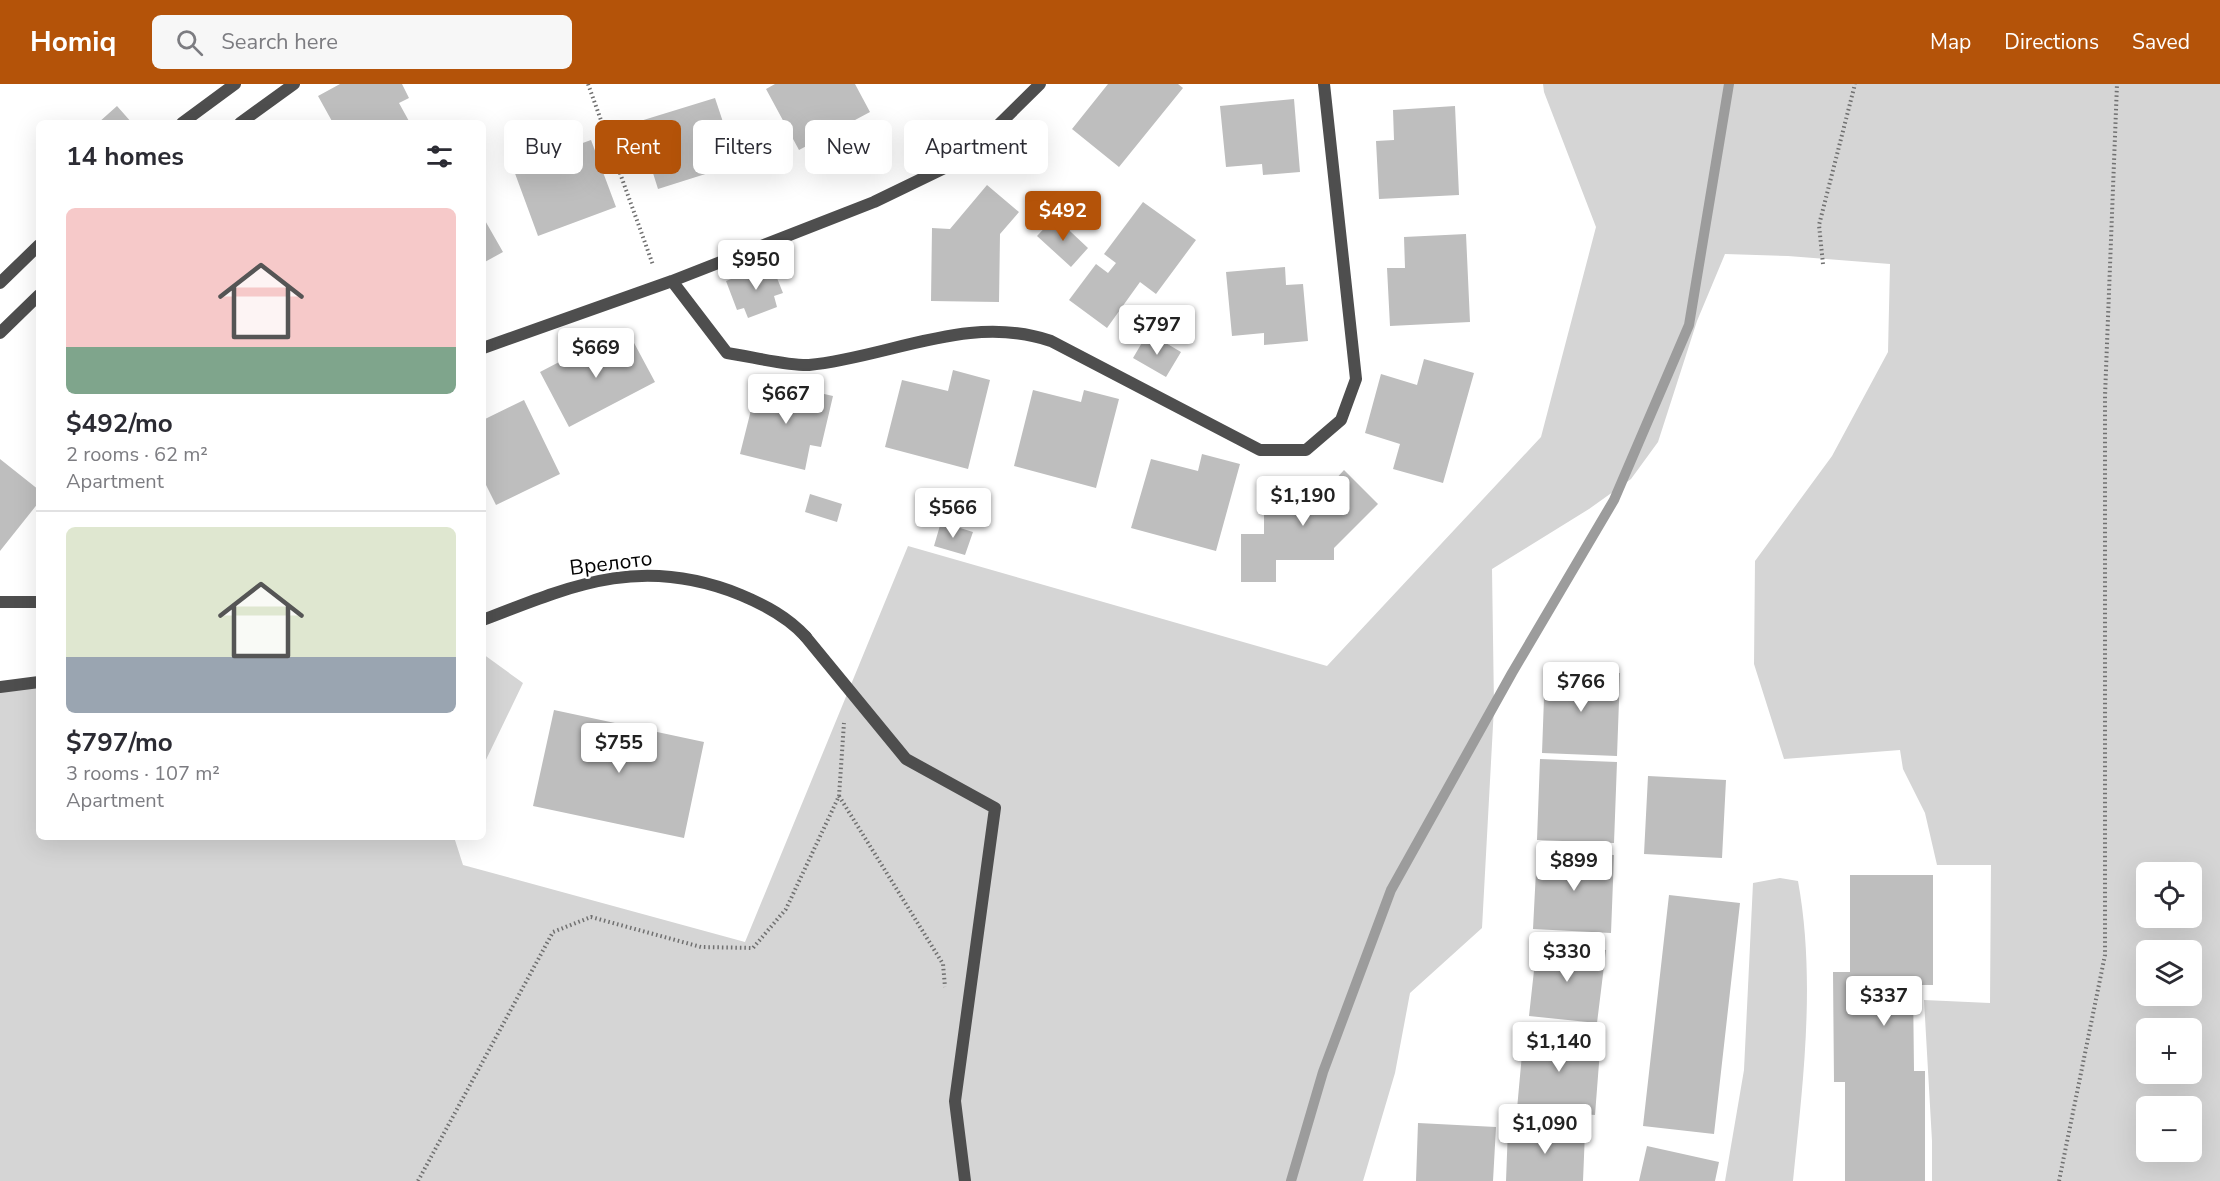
<!DOCTYPE html>
<meta charset="utf-8">
<style>
:root{--surface:#fff;--page:#f7f7f7;--text:#2b2b33;--muted:#7c7c81;--line:#e1e1e2;--accent:#b45309}
body{margin:0;font-family:"Nunito Sans",sans-serif;background:var(--page);color:var(--text);height:100vh;display:flex;flex-direction:column;font-size:22px;white-space:nowrap}
*{box-sizing:border-box;margin:0}
p{font-size:20px;color:var(--muted)}
.icon{flex:none;width:33px;height:33px;fill:none;stroke:currentColor;stroke-width:2;stroke-linecap:round;stroke-linejoin:round}
.map{position:relative;flex:1;overflow:hidden}
.panel{position:absolute;left:36px;top:36px;width:450px;height:720px;display:flex;flex-direction:column;background:var(--surface);border-radius:9px;box-shadow:0 6px 24px #0002}
.panel>*{flex:none}
.guide{position:absolute;left:504px;top:36px;width:570px;height:54px;display:flex;gap:12px}
.tools{position:absolute;left:2136px;top:778px;display:grid;gap:12px}
.tools a{display:grid;place-items:center;width:66px;height:66px;border-radius:9px;background:var(--surface);box-shadow:0 6px 24px #0002;font-size:30px}
.price{position:absolute;translate:-50% -51px;padding:0 14px;border-radius:6px;background:#fff;color:#222;font-size:20px;line-height:39px;filter:drop-shadow(0 2px 3px #0008)}
.price::after{content:'';position:absolute;left:50%;top:36px;width:18px;height:14px;margin-left:-9px;background:inherit;clip-path:polygon(0 0,100% 0,50% 100%)}
.price.current{background:var(--accent);color:#fff}
ul{padding:0;list-style:none}
li{display:grid;align-content:center;gap:12px;height:318px;padding:0 30px}
li+li{border-top:2px solid var(--line)}
li span{display:grid;place-items:center;height:186px;border-radius:9px;color:#555}
li>.icon{margin-inline-start:auto}
span .icon{width:108px;height:108px;fill:#fffc;stroke-width:1}
li b{font-size:26px}
h2{display:flex;justify-content:space-between;align-items:center;height:72px;padding:0 30px;font-size:26px}
.tag{padding:0 21px;border-radius:9px;background:var(--surface);box-shadow:0 6px 24px #0002;font-size:21px;line-height:54px}
.tag.current{background:var(--accent);color:#fff}
header{display:flex;align-items:center;gap:36px;box-sizing:border-box;height:84px;padding:0 30px;background:var(--accent);color:#fff}
header strong{font-size:28px}
nav{display:flex;gap:33px;margin-inline-start:auto;font-size:21px}
.search{width:420px;height:54px;background:var(--page);display:flex;align-items:center;gap:15px;box-sizing:border-box;padding:0 21px;border-radius:9px;color:var(--muted);font-size:22px}
.map>svg:first-child{display:block}
</style>
<header>
<strong>Homiq</strong>
<div class="search"><svg class="icon" aria-label="search" viewBox="0 0 24 24"><circle cx="10" cy="10" r="6"/><path d="M15 15l6 6"/></svg>Search here</div>
<nav><a>Map</a><a>Directions</a><a>Saved</a></nav>
</header>
<div class="map">
<svg width="2220" height="1097" viewBox="0 0 2220 1097">
<rect width="100%" height="100%" fill="#fff"/>
<path fill="#d5d5d5" fill-rule="evenodd" d="M1543,0H2220V1097H1932V1057L1924,916L1990,919L1991,781H1937L1925,729L1903,685L1900,666L1784,675L1754,580L1755,477L1832,372L1888,268L1890,180L1788,172L1725,170L1697,237L1658,358L1631,395L1589,425L1492,485L1494,623L1482,844L1410,909L1395,989L1363,1097H0V603L39,598V753H454L463,781L745,858L908,462L1327,582L1541,353L1596,143L1544,8ZM2146,789H2192V834H2146ZM2146,867H2192V912H2146ZM2146,945H2192V990H2146ZM2146,1023H2192V1068H2146Z
M483,570L523,599L483,682Z
M1780,794L1798,797C1816,896 1803,998 1793,1097H1725L1744,986L1753,799Z"/>
<g fill="none" stroke-linecap="round" stroke-linejoin="round">
<path stroke="#9c9c9c" stroke-width="10" d="M1291,1097L1323,988L1391,806L1512,589L1614,416L1689,241L1729,0"/>
</g>
<path fill="#bebebe" d="M340,0H402L409,14L399,19L410,39H333L318,12Z
M775,0H855L870,28L799,66L766,5Z
M1108,0H1178L1183,4L1119,83L1072,45Z
M715,14L737,80L658,105L637,38Z
M1294,15L1300,88L1263,91L1262,80L1226,83L1220,22Z
M117,22L132,39H98Z
M1455,22L1459,111L1379,115L1376,57L1394,56L1393,26Z
M591,56L616,123L538,152L513,84Z
M987,101L1019,128L1000,150L999,218L931,217L932,144L950,145Z
M1143,118L1196,156L1156,210L1140,198L1107,244L1069,216L1096,180L1108,189L1116,179L1104,170Z
M483,133L503,168L483,179Z
M1055,133L1088,164L1071,183L1037,152Z
M1466,150L1470,238L1390,242L1387,184H1405L1404,153Z
M771,179L783,209L774,212L777,223L748,234L744,224L737,226L726,197Z
M1285,183L1286,201L1303,200L1308,257L1264,261V249L1232,252L1226,188Z
M605,254L612,267L633,257L655,298L569,343L540,288Z
M1159,255L1181,268L1166,293L1133,274L1143,257Z
M1424,275L1474,289L1443,399L1393,385L1400,360L1365,349L1381,290L1417,301Z
M953,286L990,296L968,385L885,363L902,296L948,307Z
M785,301L833,312L821,363L810,361L805,386L740,370L757,302L783,308Z
M1033,306L1081,318L1084,306L1119,315L1096,404L1014,382Z
M524,316L560,390L496,421L483,395V336Z
M1202,370L1240,380L1216,467L1131,444L1151,375L1198,387Z
M0,375L39,406V418L0,467Z
M1344,386L1378,420L1334,464V476H1276V498H1241V450H1264V408L1323,409Z
M810,410L842,420L837,438L805,428Z
M941,438L973,448L965,471L934,462Z
M1545,586L1620,589L1617,672L1542,669Z
M554,626L704,658L684,754L533,722Z
M1540,675L1617,678L1614,759L1537,756Z
M1648,692L1726,696L1722,774L1644,770Z
M1537,767L1614,771L1611,849L1533,845Z
M1850,791H1933V901H1913L1914,987H1925V1097H1845V998H1834L1833,888H1850Z
M1669,811L1740,819L1714,1050L1643,1042Z
M1537,859L1606,866L1597,939L1529,932Z
M1524,948L1601,953L1595,1031L1517,1025Z
M1418,1039L1496,1043L1493,1097H1416Z
M1508,1044L1585,1048L1583,1097H1506Z
M1647,1062L1719,1078L1715,1097H1639Z"/>
<g fill="none" stroke-linecap="round" stroke-linejoin="round">
<path stroke="#707070" stroke-width="4" stroke-dasharray="1.5 3" stroke-linecap="butt" d="M588,0L653,181
M1823,180L1819,141L1855,0
M839,712L943,880L945,903
M418,1097L553,848L591,833L701,863L753,864L786,825L839,712L844,639
M2059,1097L2105,871V312L2117,0"/>
<path stroke="#4e4e4e" stroke-width="12" d="M483,536C575,500 643,471 741,511C765,521 788,533 806,553
M0,603L39,598"/>
<path stroke="#4e4e4e" stroke-width="12" d="M182,39L235,0
M240,39L294,0
M672,197L727,269C749,272 788,282 809,281C890,273 969,229 1051,257L1260,366H1306L1341,336L1356,295L1324,0
M0,199L39,161
M0,249L39,211
M483,264L672,197L874,118L965,74L1040,0
M0,518H39
M805,552L906,675L995,724L955,1017L965,1097"/>
</g>
<g text-anchor="middle" stroke-width="4.5" stroke-linejoin="round" paint-order="stroke">
<g font-size="21" fill="#000" stroke="#fff">
<text transform="translate(611 479) rotate(-7)" y="7">Врелото</text>
</g>
</g>
</svg>
<div class="tools">
<a><svg class="icon" aria-label="locate" viewBox="0 0 24 24"><circle cx="12" cy="12" r="6"/><path d="M12 2v4M12 18v4M2 12h4M18 12h4"/></svg></a>
<a><svg class="icon" aria-label="layers" viewBox="0 0 24 24"><path d="M12 4l9 5-9 5-9-5zM3 14l9 5 9-5"/></svg></a>
<a>+</a>
<a>−</a>
</div>
<b class="price current" style="left:1063px;top:158px">$492</b>
<b class="price" style="left:756px;top:207px">$950</b>
<b class="price" style="left:1157px;top:272px">$797</b>
<b class="price" style="left:596px;top:295px">$669</b>
<b class="price" style="left:786px;top:341px">$667</b>
<b class="price" style="left:1303px;top:443px">$1,190</b>
<b class="price" style="left:953px;top:455px">$566</b>
<b class="price" style="left:1581px;top:629px">$766</b>
<b class="price" style="left:619px;top:690px">$755</b>
<b class="price" style="left:1574px;top:808px">$899</b>
<b class="price" style="left:1567px;top:899px">$330</b>
<b class="price" style="left:1884px;top:943px">$337</b>
<b class="price" style="left:1559px;top:989px">$1,140</b>
<b class="price" style="left:1545px;top:1071px">$1,090</b>
<div class="guide">
<a class="tag">Buy</a>
<a class="tag current">Rent</a>
<a class="tag">Filters</a>
<a class="tag">New</a>
<a class="tag">Apartment</a>
</div>
<section class="panel">
<h2>14 homes<svg class="icon" aria-label="filters" viewBox="0 0 24 24"><path d="M4 7h16M4 17h16"/><circle cx="9" cy="7" r="2"/><circle cx="15" cy="17" r="2"/></svg></h2>
<ul>
<li><span style="background:linear-gradient(#f6c9c9 75%,#7fa58c 0)"><svg class="icon" aria-label="home" viewBox="0 0 24 24"><path d="M3 11l9-7 9 7M6 9v11h12V9"/></svg></span><div><b>$492/mo</b><p>2 rooms · 62 m²</p><p>Apartment</p></div></li>
<li><span style="background:linear-gradient(#dfe7d0 70%,#9aa5b1 0)"><svg class="icon" aria-label="home" viewBox="0 0 24 24"><path d="M3 11l9-7 9 7M6 9v11h12V9"/></svg></span><div><b>$797/mo</b><p>3 rooms · 107 m²</p><p>Apartment</p></div></li>
</ul>
</section>
</div>
